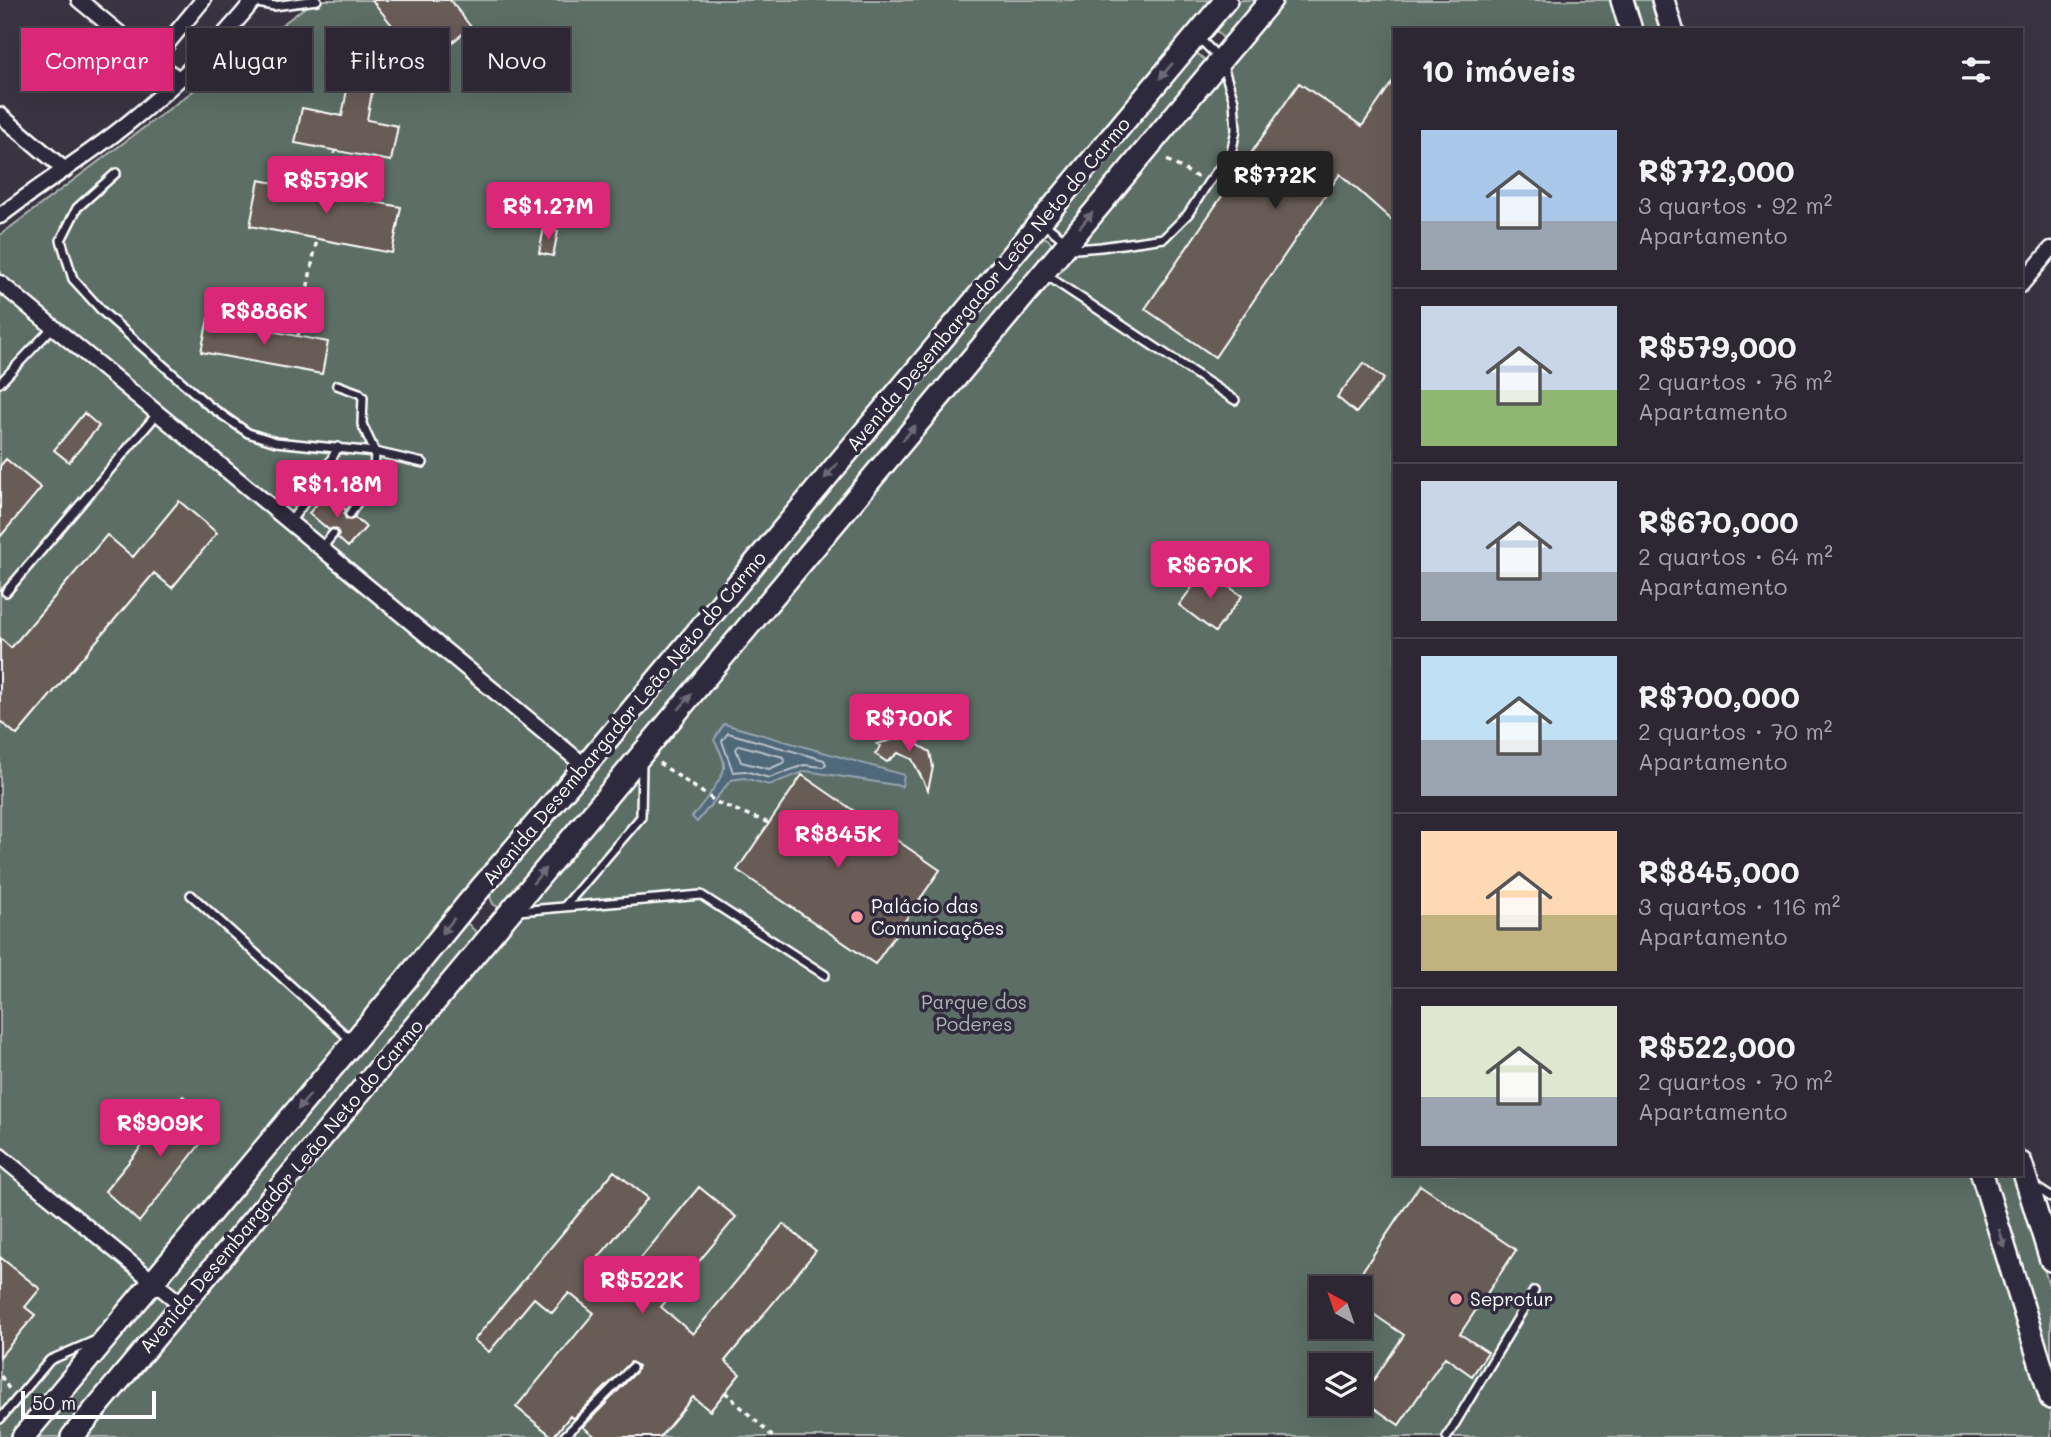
<!DOCTYPE html>
<html lang="pt">
<meta charset="utf-8">
<style>
:root{--surface:#2c2732;--page:#38333e;--text:#f1f3f6;--muted:#a6a5ac;--line:#48444d;--accent:#db2777}
body{margin:0;font-family:Mali,sans-serif;background:var(--page);color:var(--text);height:100vh;display:flex;flex-direction:column;font-size:26px;white-space:nowrap}
*{box-sizing:border-box;margin:0}
p{font-size:23px;color:var(--muted)}
.icon{flex:none;width:38px;height:38px;fill:none;stroke:currentColor;stroke-width:2;stroke-linecap:round;stroke-linejoin:round}
.map{position:relative;flex:1;overflow:hidden}
.drawer{position:absolute;left:1393px;top:28px;width:630px;height:1148px;display:flex;flex-direction:column;background:var(--surface);border-radius:0px;box-shadow:0 7px 28px #0002,0 0 0 2px var(--line)}
.drawer>*{flex:none}
.top-card{position:absolute;left:21px;top:28px;width:665px;height:63px;display:flex;gap:14px}
.needle{width:46px;rotate:320deg}
.tools{position:absolute;left:1309px;top:1276px;display:grid;gap:14px}
.tools a{display:grid;place-items:center;width:63px;height:63px;border-radius:0px;background:var(--surface);box-shadow:0 7px 28px #0002,0 0 0 2px var(--line);font-size:35px}
.scale{position:absolute;left:21px;bottom:18px;width:135px;box-sizing:border-box;padding-left:7px;border:4px solid #fff;border-top:0;font-size:19px;line-height:24px;white-space:nowrap;color:#fff;-webkit-text-stroke:5px #2f2a3d;paint-order:stroke}
.price{position:absolute;translate:-50% -60px;padding:0 16px;border-radius:7px;background:var(--accent);color:#fff;font-size:23px;line-height:46px;filter:drop-shadow(0 2px 4px #0008)}
.price::after{content:'';position:absolute;left:50%;top:42px;width:21px;height:16px;margin-left:-10px;background:inherit;clip-path:polygon(0 0,100% 0,50% 100%)}
.price.active{background:#222;color:#fff}
ul{padding:0;list-style:none}
li{display:flex;align-items:center;gap:21px;height:175px;padding:0 28px}
li+li{border-top:2px solid var(--line)}
li span{display:grid;place-items:center;flex:none;width:196px;height:140px;border-radius:0px;color:#555}
li>.icon{margin-inline-start:auto}
span .icon{width:84px;height:84px;fill:#fffc;stroke-width:1}
li b{font-size:30px}
h2{display:flex;justify-content:space-between;align-items:center;height:84px;padding:0 28px;font-size:30px}
.chip{padding:0 24px;border-radius:0px;background:var(--surface);box-shadow:0 7px 28px #0002,0 0 0 2px var(--line);font-size:24px;line-height:63px}
.chip.active{background:var(--accent);color:#fff}
.map>svg:first-child{display:block}
</style>
<div class="map">
<svg width="2051" height="1437" viewBox="0 0 2051 1437">
<rect width="100%" height="100%" fill="#3a3442"/>
<filter id="ink" filterUnits="userSpaceOnUse"><feTurbulence type="fractalNoise" baseFrequency=".0143" numOctaves="2"/><feDisplacementMap in="SourceGraphic" scale="14" xChannelSelector="R" yChannelSelector="G"/><feConvolveMatrix kernelMatrix="1 2 1 2 8 2 1 2 1" color-interpolation-filters="sRGB"/></filter>
<g filter="url(#ink)">
<path fill="#5c6e66" stroke="#aeb6b2" stroke-width="2" fill-rule="evenodd" d="M315,0H1226L23,1437H0V235Z
M1235,0H1262L1230,37L1223,38L1217,32L1215,25Z
M1271,0H1622L1631,30H1395V1174H1982L2051,1398V1437H72ZM1321,1288H1360V1326H1321ZM1321,1365H1360V1404H1321Z
M1633,0H1658L1667,30H1642Z
M1198,54L1205,60L1206,69L1071,233H1063L1052,224L1191,55Z
M1039,235L1048,239L1054,248L503,910L493,904L489,894Z
M463,919L479,935L61,1437H33Z
M1991,1174H2015L2051,1292V1369Z"/>
<path fill="#50677a" stroke="#96a4af" stroke-width="2" d="M724,724L904,775L902,786L806,771L769,785L744,778L731,780L697,822L692,817C700,807 723,779 724,768C725,758 718,748 714,740Z"/>
<g fill="none" stroke-linecap="round" stroke-linejoin="round">
<path stroke="#b9c2ca" stroke-width="2" d="M728,733L824,760L826,764L823,767L804,765L769,778L745,771L733,772L722,741Z
M739,745L783,757L785,762L769,769L741,762L736,749Z"/>
</g>
<path fill="#675b57" stroke="#fff" stroke-width="2" d="M372,0H450L471,27L424,65Z
M357,38L382,43L376,70L393,73L390,89L373,86L367,120L398,126L391,161L295,143L302,108L342,116Z
M1395,78V223L1340,174L1215,357L1145,309L1299,83L1362,126Z
M259,180L401,207L392,253L250,226Z
M544,228L558,231L553,256L539,253Z
M208,319L328,342L322,374L201,352Z
M1364,363L1384,379L1356,413L1337,397Z
M84,413L99,426L69,462L54,450Z
M6,459L41,488L0,537V466Z
M327,493L346,510L344,514L346,519L350,520L355,518L366,527L348,547L338,538L339,534L337,530L333,528L329,530L309,513Z
M179,501L217,533L172,588L154,573L17,735L0,721V638L11,648L107,535L133,557Z
M1205,570L1242,596L1215,632L1179,605Z
M924,731L912,741L930,752L933,767L928,790L912,759L898,753L887,762L875,754L881,746L877,744Z
M802,775L940,870L875,964L737,870Z
M183,1096L216,1124L139,1222L105,1191Z
M614,1171L648,1198L592,1265L618,1286L699,1187L736,1217L661,1307L693,1334L783,1224L816,1251L725,1361L740,1374L710,1411L693,1397L660,1437H596L583,1427L636,1372L638,1366L631,1362L573,1419L570,1416L553,1437L516,1407L594,1313L569,1293L552,1313L534,1298L489,1352L474,1340Z
M1420,1185L1516,1250L1460,1334L1488,1352L1472,1376L1445,1357L1399,1425L1361,1399L1404,1335L1360,1305V1288H1351Z
M0,1257L40,1289L25,1307L35,1315L0,1357Z"/>
<g fill="none" stroke-linecap="round" stroke-linejoin="round">
<defs>
<path id="lane" d="M252,2L274,6L317,0
M116,173L77,208L61,240L73,279L103,312L208,405L248,433L276,442L375,452L423,463
M1044,224L1076,249L1101,247L1164,238L1188,214L1208,183L1231,153L1236,130L1234,101L1221,60L1198,37
M1046,275L1235,400
M0,383L53,327
M337,385L359,393L363,397L362,424L375,452L374,476L350,514
M290,522L318,484L338,447
M322,548L333,534
M6,592L158,413
M191,895L353,1042
M565,906L641,817L642,761
M518,911L701,895L825,975
M2034,1186L2051,1197
M0,1419L50,1360L94,1341
M564,1437L632,1368
M1447,1437L1534,1291"/>
<path id="street" d="M79,0L153,61L179,79
M153,61L203,0
M0,115L65,170
M0,216C41,184 86,157 127,124C173,87 217,46 254,0
M0,283L585,766
M2021,285L2051,249
M0,1156L182,1305"/>
<path id="secondary" d="M1622,0L1631,30
M1663,0L1672,30
M2021,1163L2051,1260
M1982,1174L2051,1398
M23,1437L404,982L468,903L585,766L1226,0
M72,1437L1271,0"/>
</defs>
<use href="#lane" stroke="#fff" stroke-width="12"/>
<use href="#street" stroke="#fff" stroke-width="19"/>
<use href="#secondary" stroke="#fff" stroke-width="26"/>
<path stroke="#fff" stroke-width="3.5" stroke-dasharray="5 5" stroke-linecap="butt" d="M1167,160L1199,178
M326,193L335,151
M298,336L317,239
M659,763L718,803L769,823
M1,1376L9,1389
M725,1392L773,1437"/>
<use href="#lane" stroke="#2f2a3d" stroke-width="7"/>
<use href="#street" stroke="#2f2a3d" stroke-width="14"/>
<use href="#secondary" stroke="#2f2a3d" stroke-width="21"/>
</g>
<defs><path id="oneway-solid" d="M-6-.8H1V-3.2L6.5 0L1 3.2V.8H-6Z" transform="scale(1.75)"/></defs>
<g fill="#6d6a77">
<use href="#oneway-solid" transform="translate(1166 71) rotate(130)"/>
<use href="#oneway-solid" transform="translate(1086 220) rotate(-50)"/>
<use href="#oneway-solid" transform="translate(909 433) rotate(-50)"/>
<use href="#oneway-solid" transform="translate(831 471) rotate(130)"/>
<use href="#oneway-solid" transform="translate(685 702) rotate(-50)"/>
<use href="#oneway-solid" transform="translate(539 876) rotate(-50)"/>
<use href="#oneway-solid" transform="translate(448 926) rotate(129)"/>
<use href="#oneway-solid" transform="translate(304 1102) rotate(130)"/>
<use href="#oneway-solid" transform="translate(2002 1239) rotate(73)"/>
</g>
</g>
<g fill="#ff9aa2" stroke="#2f2a3d" stroke-width="2.5">
<circle cx="857" cy="917" r="7"/>
<circle cx="1456" cy="1299" r="7"/>
</g>
<g text-anchor="middle" stroke-width="7" stroke-linejoin="round" paint-order="stroke">
<g font-size="19" fill="#fff" stroke="#2f2a3d">
<text transform="translate(988 284) rotate(-50)" y="7">Avenida Desembargador Leão Neto do Carmo</text>
<text transform="translate(624 718) rotate(-50)" y="7">Avenida Desembargador Leão Neto do Carmo</text>
<text transform="translate(281 1186) rotate(-50)" y="7">Avenida Desembargador Leão Neto do Carmo</text>
</g>
<g font-size="19" fill="#fff" stroke="#2f2a3d" text-anchor="start">
<text x="871" y="913">Palácio das<tspan x="871" dy="22">Comunicações</tspan></text>
<text x="1470" y="1306">Seprotur</text>
</g>
<g font-size="19" fill="#aeb6b2" stroke="#2f2a3d">
<text x="974" y="1009">Parque dos<tspan x="974" dy="22">Poderes</tspan></text>
</g>
</g>
</svg>
<div class="tools">
<a><svg class="needle" viewBox="-14 -14 28 28"><path d="M0-13l5 13h-10z" fill="#e53935"/><path d="M0 13l5-13h-10z" fill="#a6a5ac"/></svg></a>
<a><svg class="icon" aria-label="layers" viewBox="0 0 24 24"><path d="M12 4l9 5-9 5-9-5zM3 14l9 5 9-5"/></svg></a>
</div>
<div class="scale">50 m</div>
<b class="price active" style="left:1275px;top:211px">R$772K</b>
<b class="price" style="left:326px;top:216px">R$579K</b>
<b class="price" style="left:548px;top:242px">R$1.27M</b>
<b class="price" style="left:264px;top:347px">R$886K</b>
<b class="price" style="left:337px;top:520px">R$1.18M</b>
<b class="price" style="left:1210px;top:601px">R$670K</b>
<b class="price" style="left:909px;top:754px">R$700K</b>
<b class="price" style="left:838px;top:870px">R$845K</b>
<b class="price" style="left:160px;top:1159px">R$909K</b>
<b class="price" style="left:642px;top:1316px">R$522K</b>
<div class="top-card">
<a class="chip active">Comprar</a>
<a class="chip">Alugar</a>
<a class="chip">Filtros</a>
<a class="chip">Novo</a>
</div>
<section class="drawer">
<h2>10 imóveis<svg class="icon" aria-label="filters" viewBox="0 0 24 24"><path d="M4 7h16M4 17h16"/><circle cx="9" cy="7" r="2"/><circle cx="15" cy="17" r="2"/></svg></h2>
<ul>
<li><span style="background:linear-gradient(#a9c7e8 65%,#9aa5b1 0)"><svg class="icon" aria-label="home" viewBox="0 0 24 24"><path d="M3 11l9-7 9 7M6 9v11h12V9"/></svg></span><div><b>R$772,000</b><p>3 quartos · 92 m²</p><p>Apartamento</p></div></li>
<li><span style="background:linear-gradient(#c9d6e8 60%,#8fb573 0)"><svg class="icon" aria-label="home" viewBox="0 0 24 24"><path d="M3 11l9-7 9 7M6 9v11h12V9"/></svg></span><div><b>R$579,000</b><p>2 quartos · 76 m²</p><p>Apartamento</p></div></li>
<li><span style="background:linear-gradient(#c9d6e8 65%,#9aa5b1 0)"><svg class="icon" aria-label="home" viewBox="0 0 24 24"><path d="M3 11l9-7 9 7M6 9v11h12V9"/></svg></span><div><b>R$670,000</b><p>2 quartos · 64 m²</p><p>Apartamento</p></div></li>
<li><span style="background:linear-gradient(#bfe0f5 60%,#9aa5b1 0)"><svg class="icon" aria-label="home" viewBox="0 0 24 24"><path d="M3 11l9-7 9 7M6 9v11h12V9"/></svg></span><div><b>R$700,000</b><p>2 quartos · 70 m²</p><p>Apartamento</p></div></li>
<li><span style="background:linear-gradient(#ffd9b3 60%,#c2b280 0)"><svg class="icon" aria-label="home" viewBox="0 0 24 24"><path d="M3 11l9-7 9 7M6 9v11h12V9"/></svg></span><div><b>R$845,000</b><p>3 quartos · 116 m²</p><p>Apartamento</p></div></li>
<li><span style="background:linear-gradient(#dfe7d0 65%,#9aa5b1 0)"><svg class="icon" aria-label="home" viewBox="0 0 24 24"><path d="M3 11l9-7 9 7M6 9v11h12V9"/></svg></span><div><b>R$522,000</b><p>2 quartos · 70 m²</p><p>Apartamento</p></div></li>
</ul>
</section>
</div>
